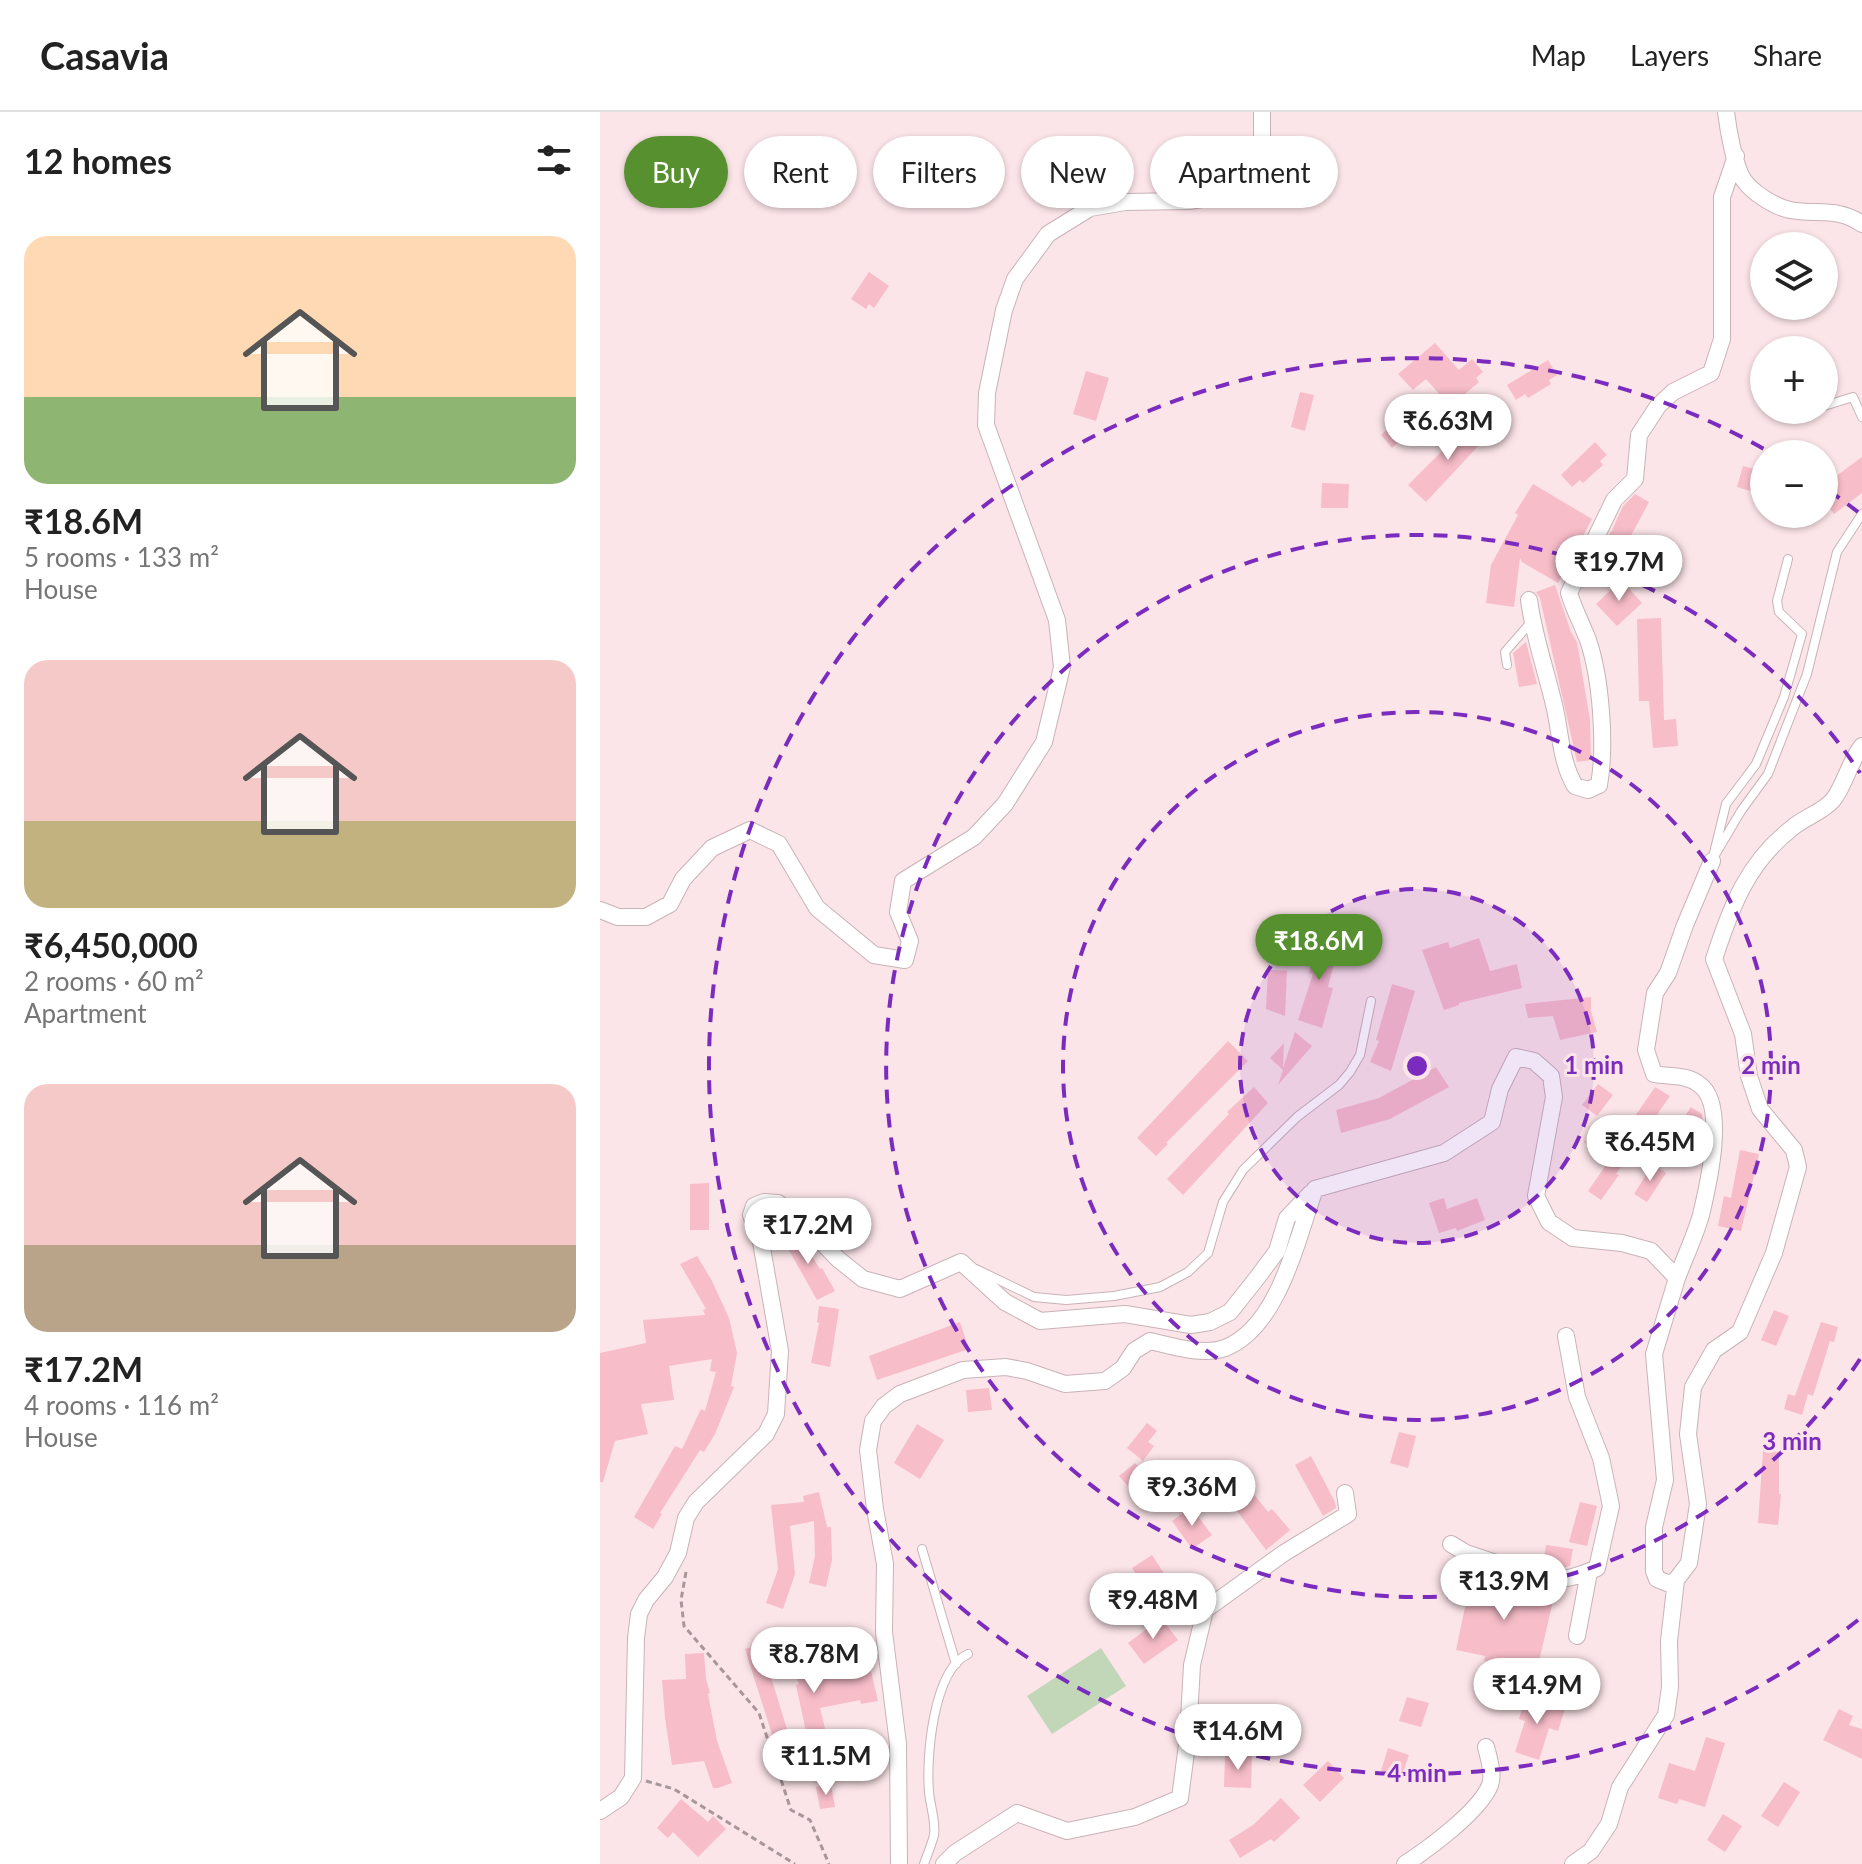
<!DOCTYPE html>
<meta charset="utf-8">
<style>
:root{--surface:#fff;--page:#f6f6f6;--text:#222;--muted:#767676;--line:#e0e0e0;--accent:#57902e}
body{margin:0;font-family:Lato,sans-serif;background:var(--page);color:var(--text);height:100vh;display:flex;flex-direction:column;font-size:30px;white-space:nowrap}
*{box-sizing:border-box;margin:0}
p{font-size:26px;color:var(--muted)}
.icon{flex:none;width:44px;height:44px;fill:none;stroke:currentColor;stroke-width:2;stroke-linecap:round;stroke-linejoin:round}
.map{position:relative;flex:1;overflow:hidden}
.drawer{display:flex;flex-direction:column;background:var(--surface);width:600px}
.drawer>*{flex:none}
.hud{position:absolute;left:24px;top:24px;width:760px;height:72px;display:flex;gap:16px}
.fabs{position:absolute;left:1150px;top:120px;display:grid;gap:16px}
.fabs a{display:grid;place-items:center;width:88px;height:88px;border-radius:50%;background:var(--surface);box-shadow:0 2px 6px #0004;font-size:40px}
.price{position:absolute;translate:-50% -68px;padding:0 18px;border-radius:28px;background:#fff;color:#222;font-size:26px;line-height:52px;filter:drop-shadow(0 2px 4px #0008)}
.price::after{content:'';position:absolute;left:50%;top:48px;width:24px;height:18px;margin-left:-12px;background:inherit;clip-path:polygon(0 0,100% 0,50% 100%)}
.price.on{background:var(--accent);color:#fff}
ul{padding:0;list-style:none}
li{display:grid;align-content:center;gap:16px;height:424px;padding:0 24px}
li span{display:grid;place-items:center;height:248px;border-radius:24px;color:#555}
li>.icon{margin-inline-start:auto}
span .icon{width:144px;height:144px;fill:#fffc;stroke-width:1}
li b{font-size:34px}
h2{display:flex;justify-content:space-between;align-items:center;height:96px;padding:0 24px;font-size:34px}
.chip{padding:0 28px;border-radius:36px;background:var(--surface);box-shadow:0 2px 6px #0004;font-size:28px;line-height:72px}
.chip.on{background:var(--accent);color:#fff}
header{display:flex;align-items:center;gap:48px;box-sizing:border-box;height:112px;padding:0 40px;background:var(--surface);border-bottom:2px solid var(--line)}
header strong{font-size:38px}
nav{display:flex;gap:44px;margin-inline-start:auto;font-size:28px}
main{display:flex;flex:1;min-height:0}
.map>svg:first-child{display:block}
</style>
<header>
<strong>Casavia</strong>
<nav><a>Map</a><a>Layers</a><a>Share</a></nav>
</header>
<main>
<section class="drawer">
<h2>12 homes<svg class="icon" aria-label="filters" viewBox="0 0 24 24"><path d="M4 7h16M4 17h16"/><circle cx="9" cy="7" r="2"/><circle cx="15" cy="17" r="2"/></svg></h2>
<ul>
<li><span style="background:linear-gradient(#ffd9b3 65%,#8fb573 0)"><svg class="icon" aria-label="home" viewBox="0 0 24 24"><path d="M3 11l9-7 9 7M6 9v11h12V9"/></svg></span><div><b>₹18.6M</b><p>5 rooms · 133 m²</p><p>House</p></div></li>
<li><span style="background:linear-gradient(#f6c9c9 65%,#c2b280 0)"><svg class="icon" aria-label="home" viewBox="0 0 24 24"><path d="M3 11l9-7 9 7M6 9v11h12V9"/></svg></span><div><b>₹6,450,000</b><p>2 rooms · 60 m²</p><p>Apartment</p></div></li>
<li><span style="background:linear-gradient(#f6c9c9 65%,#b9a48a 0)"><svg class="icon" aria-label="home" viewBox="0 0 24 24"><path d="M3 11l9-7 9 7M6 9v11h12V9"/></svg></span><div><b>₹17.2M</b><p>4 rooms · 116 m²</p><p>House</p></div></li>
</ul>
</section>
<div class="map">
<svg width="1262" height="1752" viewBox="0 0 1262 1752">
<rect width="100%" height="100%" fill="#fce5e9"/>
<path fill="#c2d6b8" d="M501,1536L526,1574L452,1622L427,1584Z"/>
<path fill="#f7bdc9" d="M269,160L289,174L274,196L269,192L266,197L251,187Z
M835,231L859,258L872,247L883,260L876,266L879,270L858,288L855,284L847,291L826,267L813,278L798,262Z
M948,248L957,263L949,268L951,272L928,286L925,282L916,288L907,273Z
M486,259L509,266L496,309L473,302Z
M700,280L714,283L705,319L691,315Z
M817,292L829,305L821,312L824,315L803,333L800,329L792,336L781,323Z
M873,308L886,319L879,327L882,330L826,390L808,373Z
M995,330L1007,343L1000,349L1003,353L983,371L980,368L972,375L961,363Z
M1262,345V381L1234,402L1224,388V373Z
M1143,354L1164,360V383L1137,375Z
M722,371L749,372L748,396H721Z
M933,372L992,407L958,471L922,450L920,446L914,495L886,491L891,453L918,403L915,401Z
M1035,382L1049,390L1011,461L995,452L1011,419H1013L1012,418L1023,394Z
M1021,468L1042,491L1017,514L996,492Z
M955,473L971,520L977,530L990,608L991,648L977,650L940,486L936,480Z
M1061,506L1064,608L1076,607L1078,634L1053,636L1049,589H1039L1037,507Z
M926,530L937,572L919,575L913,541Z
M716,821L737,826L731,850L734,851L728,875L733,876L722,916L698,908L713,862L709,861L715,838L712,837Z
M879,826L890,859L917,852L922,876L859,891V893L844,898L822,838L848,830L850,836Z
M668,858L687,859L685,904L666,897Z
M792,872L815,879L791,959L770,950L779,929L776,928Z
M991,885V899L997,920L960,928L953,904L928,906L925,892Z
M695,920L712,934L678,973L683,958L670,946L684,931L683,956Z
M628,929L648,949L566,1031L568,1032L556,1044L537,1026Z
M836,955L849,975L790,1007L741,1021L736,998L779,986Z
M998,972L1013,983L997,1004L982,993Z
M654,975L668,991L583,1083L567,1067L629,1002L627,1000Z
M1055,975L1070,984L1016,1062L1019,1063L1001,1088L988,1079L1008,1050L984,1030L1001,1010L1020,1026Z
M1091,995L1102,1002L1103,1011L1086,1036L1071,1025Z
M1140,1038L1159,1042L1141,1119L1118,1114L1124,1084L1131,1086Z
M1053,1052L1066,1061L1047,1090L1034,1082Z
M109,1071V1118H90V1072Z
M844,1086L847,1097L877,1086L885,1108L857,1119L856,1116L839,1121L829,1091Z
M195,1118L220,1157L222,1156L235,1179L217,1188L182,1126Z
M97,1144L111,1167L129,1206L137,1241L131,1274L134,1275L115,1322L104,1340L100,1338L60,1401L62,1402L53,1417L34,1405L75,1334L82,1337L101,1297L105,1299L116,1260L110,1259L112,1247L69,1254L74,1288L41,1292L48,1322L15,1329L3,1370H0V1241L46,1231L43,1208L105,1203L103,1198L106,1197L80,1152Z
M219,1194L239,1197L230,1255L211,1251L219,1211L217,1210Z
M1174,1198L1189,1204L1176,1234L1161,1228Z
M360,1210L369,1237L277,1268L269,1244Z
M1221,1210L1238,1215L1234,1230L1230,1229L1213,1284L1208,1282L1202,1303L1184,1297L1188,1282L1195,1284Z
M389,1276L392,1298L368,1300L366,1278Z
M547,1311L557,1319L548,1330L554,1334L543,1349L527,1336Z
M317,1312L344,1328L320,1367L294,1351Z
M799,1320L816,1324L808,1356L790,1351Z
M1163,1339L1179,1340V1382H1181L1178,1413L1158,1411Z
M711,1344L735,1390L736,1396L723,1404L695,1353Z
M535,1351L557,1377L542,1390L519,1364Z
M219,1380L227,1415H231L232,1448L226,1475L209,1471L215,1444L214,1409L190,1414L195,1462L183,1497L166,1491L178,1457L171,1393L204,1390L203,1384Z
M653,1381L668,1400L672,1397L690,1418L666,1438L634,1395Z
M980,1390L997,1394L987,1434L969,1430Z
M591,1395L612,1423L592,1437L572,1409Z
M946,1433L973,1437L970,1454L962,1456L943,1452Z
M552,1443L577,1481L557,1494L532,1456Z
M873,1457L926,1472L924,1478L954,1485L936,1562L884,1549L885,1544L856,1538Z
M561,1506L578,1528L544,1552L528,1531Z
M264,1529L278,1589L261,1592L260,1588L220,1596L233,1650L180,1661L178,1651H181L145,1537L161,1532L196,1647L211,1643L196,1573L199,1572L188,1544L215,1533L232,1530L233,1535Z
M104,1541L106,1567L110,1581L108,1582L117,1629L132,1671L118,1676H113L104,1649L72,1653L65,1606L62,1568L86,1567L85,1542Z
M926,1584L965,1597L958,1619L949,1616L939,1648L915,1640L925,1609L919,1607Z
M807,1585L829,1591L821,1615L799,1609Z
M619,1593H650V1622H619Z
M1239,1597L1253,1604L1249,1613L1262,1617V1647L1223,1628Z
M1106,1625L1125,1631L1105,1695L1079,1687L1077,1692L1058,1686L1069,1651L1095,1659Z
M788,1636L809,1643L801,1666L781,1659Z
M625,1643L652,1644L651,1676L624,1675Z
M728,1649L744,1666L720,1690L703,1673Z
M1184,1670L1200,1680L1178,1715L1161,1704Z
M231,1673L235,1695L220,1697L216,1675Z
M681,1686L700,1706L674,1730L671,1727L640,1746L629,1728L653,1713Z
M81,1687L108,1710L113,1704L126,1717L98,1745L73,1720L68,1726L57,1716Z
M1123,1702L1142,1714L1125,1740L1107,1728Z"/>
<g fill="none" stroke-linecap="round" stroke-linejoin="round">
<defs>
<path id="service" d="M1224,294L1253,285L1262,305
M1208,300L1214,298
M907,553L905,540L931,510
M1114,741L1126,692L1156,652L1184,585L1202,522L1179,500L1177,489L1188,447
M1112,748L1141,699L1168,662L1207,562L1237,440L1262,402
M376,1157L434,1185L466,1188L514,1184L560,1175L588,1160L608,1141L623,1090L643,1058L697,1005L739,973L750,960L760,943L771,889
M322,1437L356,1552
M324,1752C327,1743 332,1732 334,1723C336,1709 330,1693 329,1680C326,1646 333,1558 368,1542"/>
<path id="minor" d="M1126,0C1128,16 1134,53 1143,67C1151,80 1175,95 1190,98C1217,103 1238,95 1262,112
M929,488C934,526 947,561 955,597C961,625 961,650 975,674L988,678L999,673C1006,633 1001,566 988,528C982,512 974,498 969,481L1014,388L1035,367L1039,323L1058,294L1073,280L1111,261L1122,227V85L1136,44
M0,798L18,805H46L70,792L83,767L112,736L150,718L179,732L217,796L274,843L305,848L310,829L298,800L303,769L374,725L405,692L444,630L462,555L457,508L386,313L387,281L404,198L415,167L448,122L490,96L525,90L589,89L620,84L640,69L655,50L662,29V0
M1077,1166C1085,1145 1095,1124 1101,1103C1108,1074 1127,993 1100,973C1087,962 1070,965 1054,962L1046,938L1055,881L1068,861L1085,813L1112,749
M851,1432L866,1441L944,1467C964,1469 979,1464 997,1456L1011,1394L1001,1346L977,1285L966,1224
M1076,1468L1089,1451L1098,1392L1088,1322L1093,1275L1114,1238L1140,1220L1174,1141L1198,1055L1194,1038L1160,997L1149,964L1143,922L1114,847C1131,795 1147,751 1192,716C1203,706 1223,700 1233,688C1245,673 1249,650 1262,634
M977,1524L989,1460
M0,1699L21,1685L33,1666L36,1526L39,1502L46,1488L65,1465L78,1441L86,1406L96,1390L166,1322L176,1302L180,1239L161,1130L151,1103L154,1094L164,1090L178,1091L199,1107L238,1147L263,1167L300,1177L361,1150L405,1190L440,1209L525,1202L591,1213L610,1210L630,1200L657,1166L677,1139L687,1106L711,1081
M299,1752L298,1632L284,1520L285,1452L275,1397L268,1338L273,1309L284,1294L300,1282L363,1258L406,1255L427,1259L465,1272L505,1269L523,1256L534,1239L550,1229C572,1234 603,1244 625,1236C679,1215 697,1126 715,1077L844,1041L892,1010L900,977L916,945L934,949L951,964L954,985L936,1084L949,1110L973,1126L1022,1131L1051,1139L1077,1166L1054,1242L1065,1368L1054,1415V1459L1057,1467L1070,1472L1076,1468L1069,1529L1070,1575L1066,1603L1020,1675L1009,1712L991,1739L973,1752
M344,1752L355,1741L417,1701L467,1719L535,1705L580,1686L588,1625L592,1553L605,1498L684,1441L748,1402L745,1381
M805,1752C828,1737 880,1699 890,1673C894,1662 889,1647 886,1635"/>
</defs>
<use href="#service" stroke="#c8b3b7" stroke-width="10"/>
<use href="#minor" stroke="#c8b3b7" stroke-width="18"/>
<path stroke="#a8979a" stroke-width="3" stroke-dasharray="6 4" stroke-linecap="butt" d="M86,1460L81,1488L84,1514L159,1601L191,1698L210,1708L229,1752
M46,1669L74,1677L195,1752"/>
<use href="#service" stroke="#fff" stroke-width="8"/>
<use href="#minor" stroke="#fff" stroke-width="16"/>
</g>
<circle cx="817" cy="954" r="177" fill="#7b2cbf" fill-opacity=".12"/>
<g fill="none" stroke="#7b2cbf" stroke-width="4" stroke-dasharray="14 10">
<circle cx="817" cy="954" r="177"/>
<circle cx="817" cy="954" r="354"/>
<path d="M1260 1247A531 531 0 1 1 1260 661"/>
<path d="M1258 1508A708 708 0 1 1 1171 341M1228 378A708 708 0 0 1 1258 400"/>
</g>
<circle cx="817" cy="954" r="12" fill="#7b2cbf" stroke="#fce5e9" stroke-width="4"/>
<g font-size="24" text-anchor="middle" font-weight="bold" fill="#7b2cbf" stroke="#fce5e9" stroke-width="6" stroke-linejoin="round" paint-order="stroke">
<text x="994" y="962">1 min</text>
<text x="1171" y="962">2 min</text>
<text x="1192" y="1338">3 min</text>
<text x="817" y="1670">4 min</text>
</g>
</svg>
<div class="fabs">
<a><svg class="icon" aria-label="layers" viewBox="0 0 24 24"><path d="M12 4l9 5-9 5-9-5zM3 14l9 5 9-5"/></svg></a>
<a>+</a>
<a>−</a>
</div>
<b class="price" style="left:848px;top:350px">₹6.63M</b>
<b class="price" style="left:1019px;top:491px">₹19.7M</b>
<b class="price on" style="left:719px;top:870px">₹18.6M</b>
<b class="price" style="left:1050px;top:1071px">₹6.45M</b>
<b class="price" style="left:208px;top:1154px">₹17.2M</b>
<b class="price" style="left:592px;top:1416px">₹9.36M</b>
<b class="price" style="left:904px;top:1510px">₹13.9M</b>
<b class="price" style="left:553px;top:1529px">₹9.48M</b>
<b class="price" style="left:214px;top:1583px">₹8.78M</b>
<b class="price" style="left:937px;top:1614px">₹14.9M</b>
<b class="price" style="left:638px;top:1660px">₹14.6M</b>
<b class="price" style="left:226px;top:1685px">₹11.5M</b>
<div class="hud">
<a class="chip on">Buy</a>
<a class="chip">Rent</a>
<a class="chip">Filters</a>
<a class="chip">New</a>
<a class="chip">Apartment</a>
</div>
</div>
</main>
